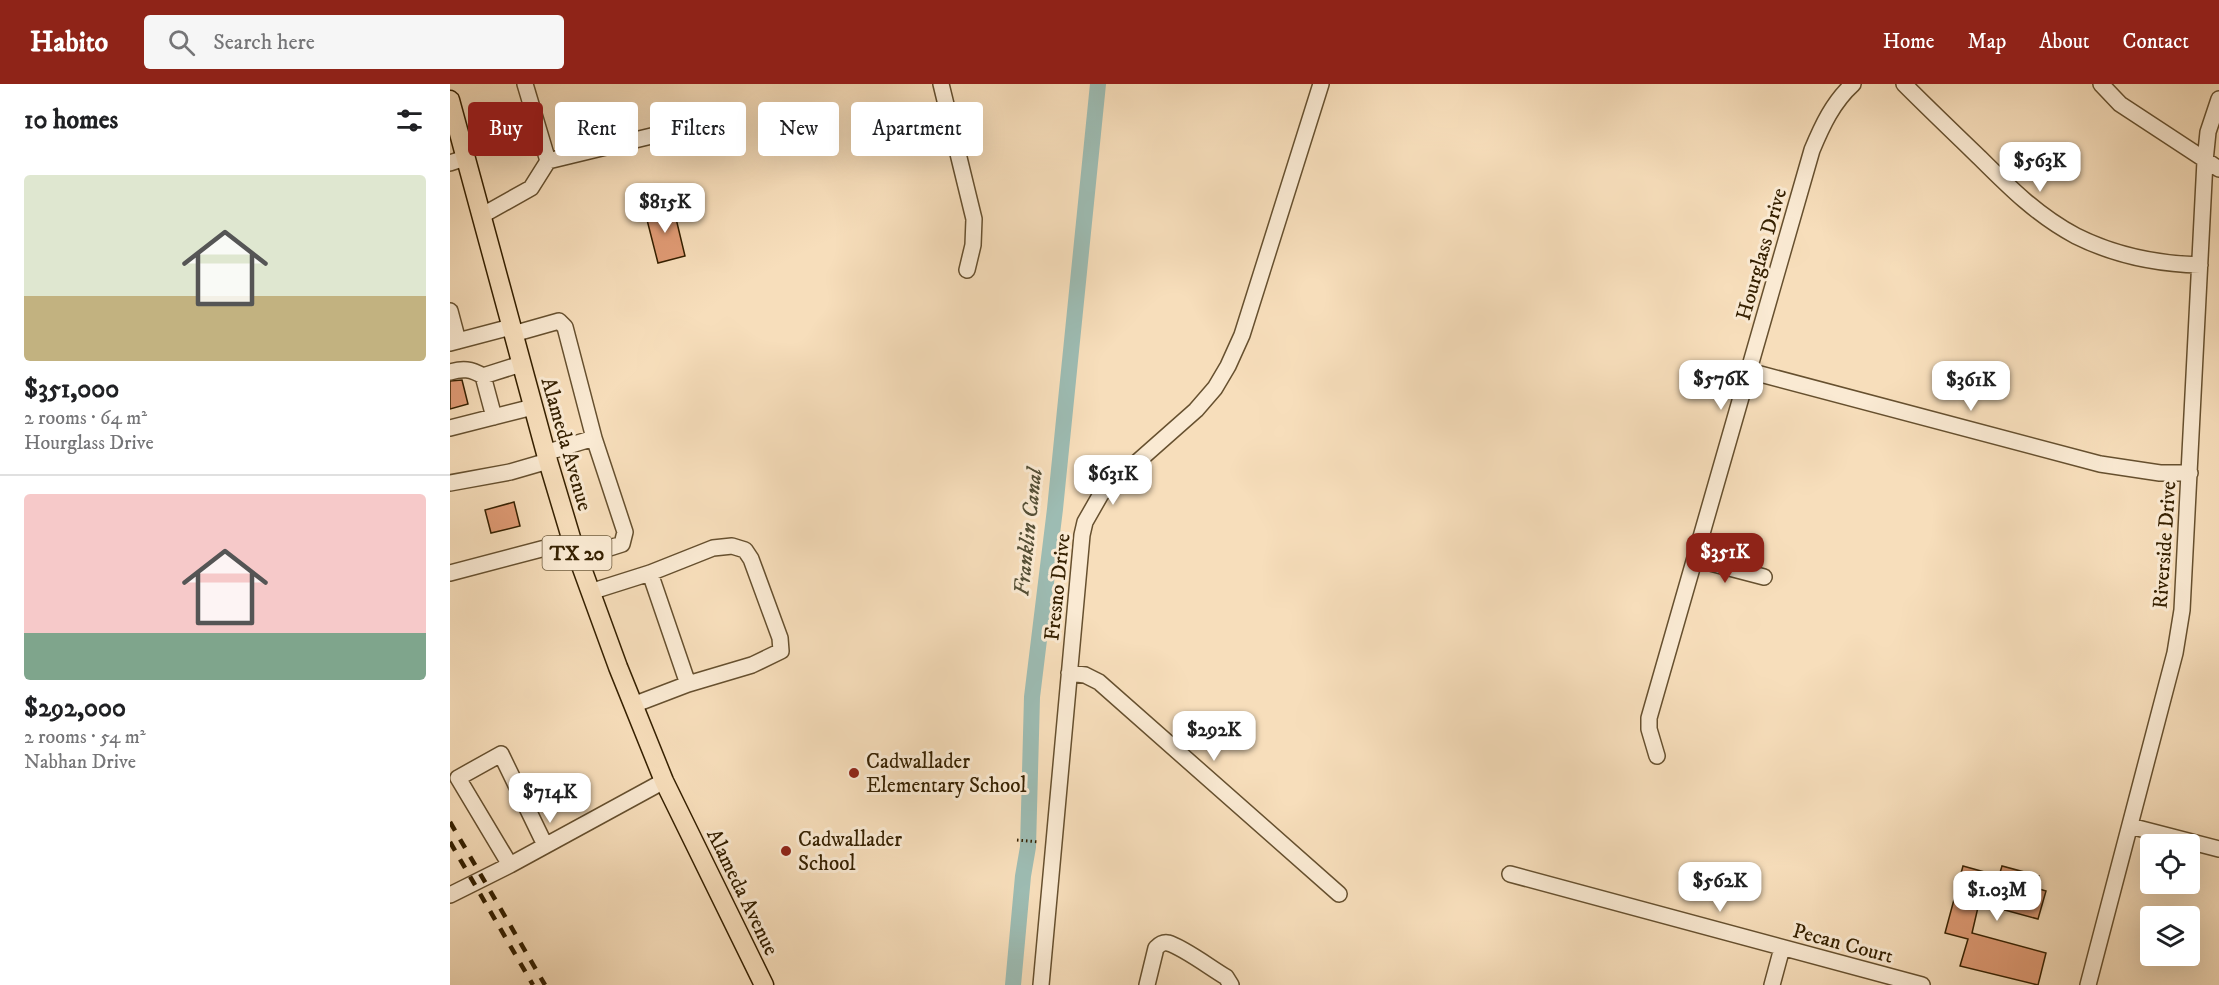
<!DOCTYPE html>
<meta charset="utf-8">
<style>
:root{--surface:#fff;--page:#f6f6f6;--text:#202124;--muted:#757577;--line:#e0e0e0;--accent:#8f2418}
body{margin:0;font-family:"IM FELL DW Pica",serif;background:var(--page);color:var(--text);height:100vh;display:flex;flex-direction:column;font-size:22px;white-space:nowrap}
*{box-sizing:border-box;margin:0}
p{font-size:20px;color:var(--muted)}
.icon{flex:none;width:33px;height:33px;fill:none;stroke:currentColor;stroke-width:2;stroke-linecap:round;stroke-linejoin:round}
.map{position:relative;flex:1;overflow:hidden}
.details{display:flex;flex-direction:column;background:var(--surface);width:450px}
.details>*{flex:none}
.guide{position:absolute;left:18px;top:18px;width:570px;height:54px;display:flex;gap:12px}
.fabs{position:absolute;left:1690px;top:750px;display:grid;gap:12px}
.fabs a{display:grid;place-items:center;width:60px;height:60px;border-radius:6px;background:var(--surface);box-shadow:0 6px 24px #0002;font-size:30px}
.price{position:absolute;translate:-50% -51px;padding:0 14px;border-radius:12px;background:#fff;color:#222;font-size:20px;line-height:39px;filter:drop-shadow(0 2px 3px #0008)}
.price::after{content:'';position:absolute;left:50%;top:36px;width:18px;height:14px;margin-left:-9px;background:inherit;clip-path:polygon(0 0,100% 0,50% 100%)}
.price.on{background:var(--accent);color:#fff}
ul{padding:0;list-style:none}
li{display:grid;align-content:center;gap:12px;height:318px;padding:0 24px}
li+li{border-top:2px solid var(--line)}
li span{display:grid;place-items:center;height:186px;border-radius:6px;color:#555}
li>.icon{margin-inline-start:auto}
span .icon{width:108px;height:108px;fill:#fffc;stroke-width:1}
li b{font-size:26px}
h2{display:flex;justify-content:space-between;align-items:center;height:72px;padding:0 24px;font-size:26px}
.tag{padding:0 21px;border-radius:6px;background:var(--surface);box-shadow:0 6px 24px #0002;font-size:21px;line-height:54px}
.tag.on{background:var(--accent);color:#fff}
header{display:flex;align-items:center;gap:36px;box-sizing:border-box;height:84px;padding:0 30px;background:var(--accent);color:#fff}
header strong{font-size:28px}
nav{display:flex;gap:33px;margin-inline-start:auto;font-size:21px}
.search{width:420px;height:54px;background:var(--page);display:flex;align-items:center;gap:15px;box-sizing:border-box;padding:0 21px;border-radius:6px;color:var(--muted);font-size:22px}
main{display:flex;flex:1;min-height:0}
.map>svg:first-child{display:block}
</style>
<header>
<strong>Habito</strong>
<div class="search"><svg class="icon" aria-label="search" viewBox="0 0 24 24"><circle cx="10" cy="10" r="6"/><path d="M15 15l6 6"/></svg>Search here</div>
<nav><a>Home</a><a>Map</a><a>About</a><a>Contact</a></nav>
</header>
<main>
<section class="details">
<h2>10 homes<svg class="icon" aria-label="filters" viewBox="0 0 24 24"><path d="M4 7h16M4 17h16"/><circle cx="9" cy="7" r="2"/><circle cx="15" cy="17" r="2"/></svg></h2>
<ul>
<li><span style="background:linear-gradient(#dfe7d0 65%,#c2b280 0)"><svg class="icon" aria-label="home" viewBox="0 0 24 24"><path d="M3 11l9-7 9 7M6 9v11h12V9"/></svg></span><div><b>$351,000</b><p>2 rooms · 64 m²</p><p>Hourglass Drive</p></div></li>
<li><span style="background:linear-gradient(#f6c9c9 75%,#7fa58c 0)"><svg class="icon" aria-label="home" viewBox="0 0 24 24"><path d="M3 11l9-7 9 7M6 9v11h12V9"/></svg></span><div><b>$292,000</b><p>2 rooms · 54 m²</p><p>Nabhan Drive</p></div></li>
</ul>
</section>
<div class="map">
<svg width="1769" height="901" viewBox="0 0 1769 901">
<rect width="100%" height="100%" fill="#f7debb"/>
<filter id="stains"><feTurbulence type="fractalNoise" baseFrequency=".00333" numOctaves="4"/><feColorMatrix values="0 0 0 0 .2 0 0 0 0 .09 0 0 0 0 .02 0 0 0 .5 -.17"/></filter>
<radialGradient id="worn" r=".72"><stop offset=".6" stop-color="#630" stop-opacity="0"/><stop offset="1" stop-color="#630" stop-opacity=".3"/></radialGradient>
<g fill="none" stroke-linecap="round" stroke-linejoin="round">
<path stroke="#9dbcb3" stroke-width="16" d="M563,901L573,792L578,763L582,613L605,425L648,0"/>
</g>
<path fill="#e09b75" stroke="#352000" stroke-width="1.5" d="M223,122L235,172L208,179L195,128Z
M12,296L18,320L0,325V297Z
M64,418L70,442L41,449L35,426Z
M1513,782L1549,792L1552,782L1589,792L1586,804L1596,807L1588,835L1529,819L1522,849L1596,869L1588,901L1510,882L1518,855L1495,849Z"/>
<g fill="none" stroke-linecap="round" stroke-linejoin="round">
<defs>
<path id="minor" d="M75,0L98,77
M491,0L524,135L523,161L517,186
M1454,0C1479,25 1504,49 1530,74C1559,103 1588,132 1626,152C1664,171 1707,180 1750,181
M1651,0L1670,20L1769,85
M0,79L15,74
M31,132L81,104L98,77L247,41
M0,227L8,257
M63,250L109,237L115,243L144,354
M0,259L61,243
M1299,287L1650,380L1710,389H1740
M0,288C13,284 21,285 33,292
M44,333L33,292L71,280
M0,344L83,323
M95,369L144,354L175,448L172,460L128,474
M0,399L60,388L98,377
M1245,475L1314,493
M0,489L122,457
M200,489L238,600
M140,508L200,489L263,464L282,462L295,466L301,475L330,554L331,567L302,581L238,600L183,621
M619,589L635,591L649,598L889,810
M1207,672L1199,645V634L1362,66C1372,42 1383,18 1403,0
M1680,742L1769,765
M60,781L8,694L51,670L95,761
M1060,790C1198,826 1335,865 1472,901
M0,811L60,781L214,697
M591,901L632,451L635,438L651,410L746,326L765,304L778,282L792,251L871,0
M697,901L706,864C710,860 713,858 718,859C733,863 762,885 776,893L781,901
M1322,901L1332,864
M1638,901L1725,569L1732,526L1755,77L1758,48L1769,15"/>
<path id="major" d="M0,16L98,377L122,457L168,583L214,697L314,901"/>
</defs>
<use href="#minor" stroke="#66502f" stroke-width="18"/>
<use href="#major" stroke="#352000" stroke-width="21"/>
<path stroke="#352000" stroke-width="3" stroke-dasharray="1.5 3" stroke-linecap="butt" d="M567,756L589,758"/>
<use href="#minor" stroke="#faead3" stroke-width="15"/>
<use href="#major" stroke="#f7debb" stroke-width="18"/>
<path stroke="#352000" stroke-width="4.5" stroke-dasharray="10 10" stroke-linecap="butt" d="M0,738L95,901
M0,758L83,901"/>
</g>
<g fill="#8f2418" stroke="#faead3" stroke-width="2">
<circle cx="404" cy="689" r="6"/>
<circle cx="336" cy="767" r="6"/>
</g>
<g text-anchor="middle" stroke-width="6" stroke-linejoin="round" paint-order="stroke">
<rect fill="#faead3" stroke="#705d3f" stroke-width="1.5" x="92.5" y="452" width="69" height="34" rx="4.5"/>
<g font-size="20" font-weight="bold" fill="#352000">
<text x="127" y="476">TX 20</text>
</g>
<g font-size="21" fill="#352000" stroke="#faead3">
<text transform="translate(1311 170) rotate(-74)" y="7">Hourglass Drive</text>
<text transform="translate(117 360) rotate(74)" y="7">Alameda Avenue</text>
<text transform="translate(1714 461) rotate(-86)" y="7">Riverside Drive</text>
<text transform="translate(607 503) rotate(-84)" y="7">Fresno Drive</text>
<text transform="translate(293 808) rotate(64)" y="7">Alameda Avenue</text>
<text transform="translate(1393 859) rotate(15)" y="7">Pecan Court</text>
</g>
<g font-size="21" fill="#352000" stroke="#faead3" text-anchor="start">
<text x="416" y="684">Cadwallader<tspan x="416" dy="24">Elementary School</tspan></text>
<text x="348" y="762">Cadwallader<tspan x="348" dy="24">School</tspan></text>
</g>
<g font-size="22" font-style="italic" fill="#544f36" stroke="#faead3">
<text transform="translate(577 448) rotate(-84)" y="8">Franklin Canal</text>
</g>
</g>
<rect width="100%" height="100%" filter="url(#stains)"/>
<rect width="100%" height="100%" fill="url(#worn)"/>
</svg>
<div class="fabs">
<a><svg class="icon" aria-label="locate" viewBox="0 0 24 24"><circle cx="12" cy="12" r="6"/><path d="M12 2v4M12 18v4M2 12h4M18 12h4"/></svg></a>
<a><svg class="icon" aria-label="layers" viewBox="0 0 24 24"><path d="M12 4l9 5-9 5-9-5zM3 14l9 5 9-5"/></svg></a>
</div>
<b class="price" style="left:1590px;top:109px">$563K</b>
<b class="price" style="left:215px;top:150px">$815K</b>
<b class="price" style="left:1271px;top:327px">$576K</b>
<b class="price" style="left:1521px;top:328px">$361K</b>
<b class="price" style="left:663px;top:422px">$631K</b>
<b class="price on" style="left:1275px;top:500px">$351K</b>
<b class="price" style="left:764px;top:678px">$292K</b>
<b class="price" style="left:100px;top:740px">$714K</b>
<b class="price" style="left:1270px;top:829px">$562K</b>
<b class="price" style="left:1547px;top:838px">$1.03M</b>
<div class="guide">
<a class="tag on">Buy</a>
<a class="tag">Rent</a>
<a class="tag">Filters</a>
<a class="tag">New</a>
<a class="tag">Apartment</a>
</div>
</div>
</main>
